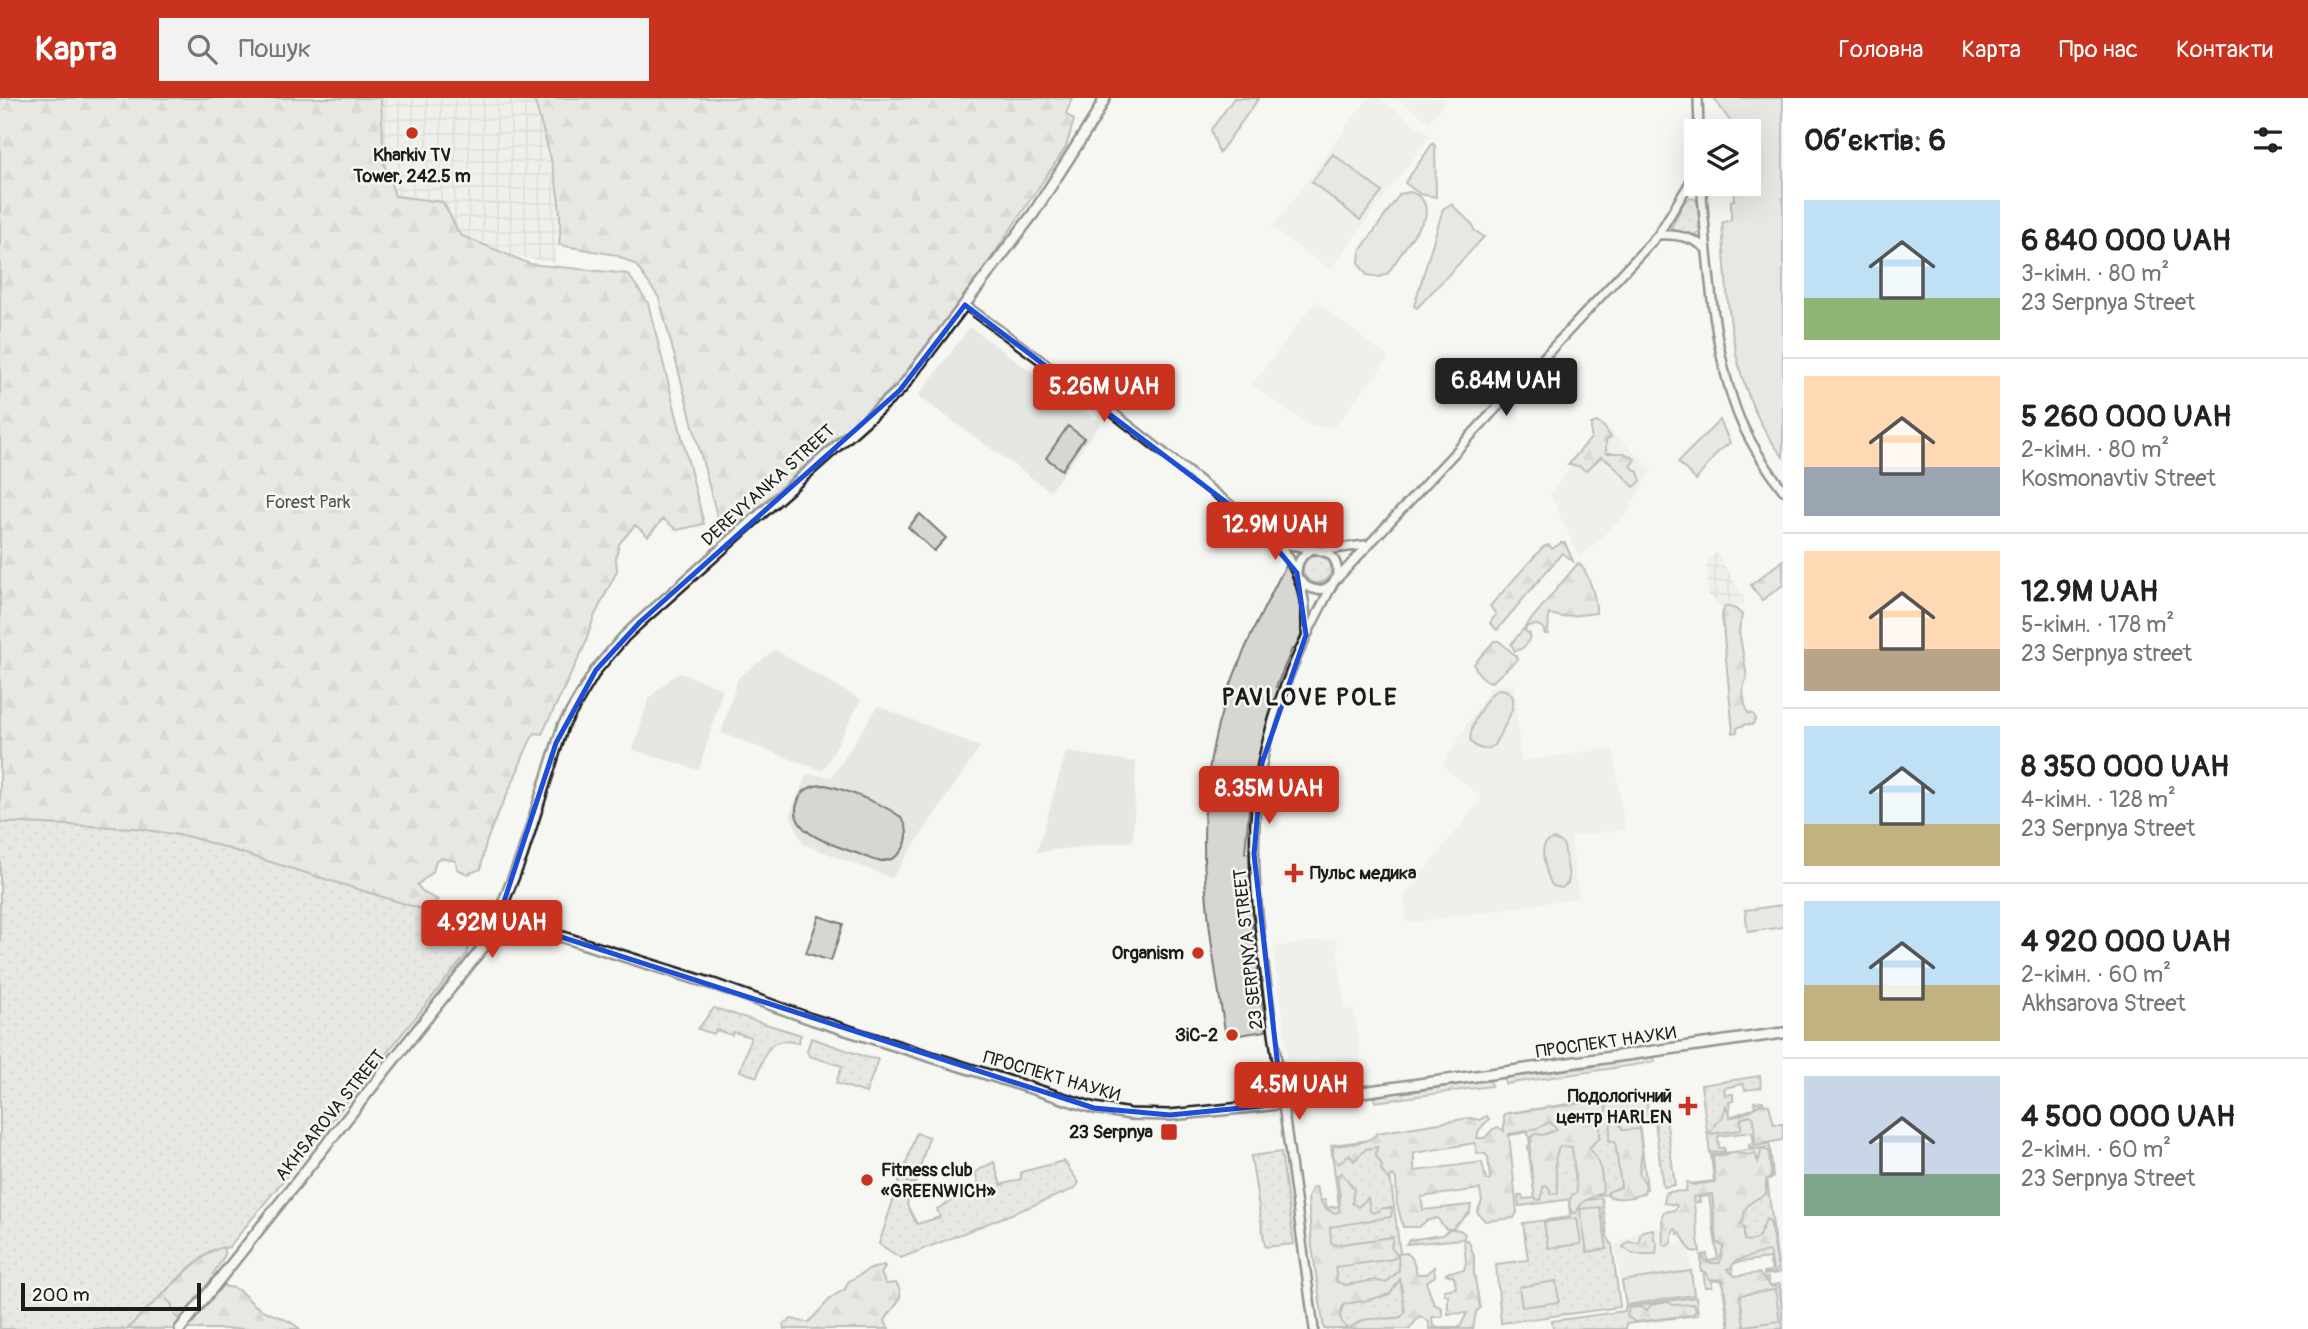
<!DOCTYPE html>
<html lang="uk">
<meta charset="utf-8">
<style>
:root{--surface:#fff;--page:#f2f2f2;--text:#222;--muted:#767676;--line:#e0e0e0;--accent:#c8321e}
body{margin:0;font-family:Pangolin,sans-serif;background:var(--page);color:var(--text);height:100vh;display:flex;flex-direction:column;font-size:26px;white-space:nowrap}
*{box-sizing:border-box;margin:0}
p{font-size:23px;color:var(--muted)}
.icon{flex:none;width:38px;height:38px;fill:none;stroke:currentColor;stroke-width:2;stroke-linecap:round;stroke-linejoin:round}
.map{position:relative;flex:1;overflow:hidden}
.details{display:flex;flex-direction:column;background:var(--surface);width:525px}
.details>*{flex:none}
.tools{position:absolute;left:1684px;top:21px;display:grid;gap:14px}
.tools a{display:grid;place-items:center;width:77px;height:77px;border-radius:0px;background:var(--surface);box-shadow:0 7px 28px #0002;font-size:35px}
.scale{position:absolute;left:21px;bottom:18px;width:180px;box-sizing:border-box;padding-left:7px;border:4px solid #1c1c1c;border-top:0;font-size:19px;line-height:24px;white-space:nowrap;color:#1c1c1c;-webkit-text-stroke:5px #f6f6f2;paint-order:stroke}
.price{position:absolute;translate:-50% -60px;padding:0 16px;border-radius:7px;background:var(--accent);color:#fff;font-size:23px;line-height:46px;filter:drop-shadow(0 2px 4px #0008)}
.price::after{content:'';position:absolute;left:50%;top:42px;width:21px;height:16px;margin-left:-10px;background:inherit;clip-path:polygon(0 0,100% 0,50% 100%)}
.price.current{background:#222;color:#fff}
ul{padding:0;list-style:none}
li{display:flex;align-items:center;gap:21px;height:175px;padding:0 21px}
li+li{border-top:2px solid var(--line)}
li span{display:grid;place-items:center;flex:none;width:196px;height:140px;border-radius:0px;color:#555}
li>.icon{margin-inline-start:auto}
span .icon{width:84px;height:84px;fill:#fffc;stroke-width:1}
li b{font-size:30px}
h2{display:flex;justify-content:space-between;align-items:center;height:84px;padding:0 21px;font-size:30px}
header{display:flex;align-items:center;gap:42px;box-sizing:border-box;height:98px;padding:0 35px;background:var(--accent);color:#fff}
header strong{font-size:33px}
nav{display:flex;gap:38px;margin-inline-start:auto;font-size:24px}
.search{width:490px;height:63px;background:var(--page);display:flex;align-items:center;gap:18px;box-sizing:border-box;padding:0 24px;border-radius:0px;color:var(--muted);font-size:26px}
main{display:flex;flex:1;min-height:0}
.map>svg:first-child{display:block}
</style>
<header>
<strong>Карта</strong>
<div class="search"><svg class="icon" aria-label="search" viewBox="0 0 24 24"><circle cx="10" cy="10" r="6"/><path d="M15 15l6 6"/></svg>Пошук</div>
<nav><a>Головна</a><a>Карта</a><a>Про нас</a><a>Контакти</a></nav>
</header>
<main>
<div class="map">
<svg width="1783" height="1231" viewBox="0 0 1783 1231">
<defs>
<pattern id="industrial-grid" width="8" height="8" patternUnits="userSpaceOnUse" patternTransform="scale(1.75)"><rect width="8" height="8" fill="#e6e6e2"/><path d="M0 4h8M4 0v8" fill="none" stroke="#c5c5c1"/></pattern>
<pattern id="grass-dots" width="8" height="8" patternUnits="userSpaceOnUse" patternTransform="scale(1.75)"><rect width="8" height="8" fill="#d6d6d2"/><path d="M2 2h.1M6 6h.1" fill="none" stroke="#b7b7b4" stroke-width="1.8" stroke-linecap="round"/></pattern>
<pattern id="forest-firs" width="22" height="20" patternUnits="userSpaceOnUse" patternTransform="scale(1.75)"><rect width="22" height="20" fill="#d6d6d2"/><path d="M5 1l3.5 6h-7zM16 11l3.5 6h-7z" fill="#b7b7b4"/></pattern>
</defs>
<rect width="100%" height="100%" fill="#f6f6f2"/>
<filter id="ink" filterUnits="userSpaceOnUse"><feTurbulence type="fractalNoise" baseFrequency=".0143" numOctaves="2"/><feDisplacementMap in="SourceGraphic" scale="14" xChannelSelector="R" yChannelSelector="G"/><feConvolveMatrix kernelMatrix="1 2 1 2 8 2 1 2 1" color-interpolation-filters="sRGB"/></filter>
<g filter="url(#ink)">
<path fill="#e6e6e2" d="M1368,0H1380L1430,38L1330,172L1272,130Z
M1396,0H1447L1429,24Z
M1315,203L1389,260L1335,328L1313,329L1252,287Z
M970,229L1101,325L1050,393L918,298Z
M1607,329L1652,371L1626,416L1579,460L1550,395Z
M775,552L861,602L823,673L721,635L738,580Z
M681,575L723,591L699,672L633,652L649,600L675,577Z
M1514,586L1521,663L1613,650L1625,731L1570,739L1579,800L1407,825L1404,799L1482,700L1442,667L1491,588Z
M878,608L980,649L892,780L803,746L790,716L807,676L832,679Z
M1066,654L1136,664L1133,743L1037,754Z
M1336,840L1345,912L1354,910L1361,967L1323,960L1289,961L1273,849Z
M1671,1128L1674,1146L1688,1144L1696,1199L1625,1209L1615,1147L1641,1132Z"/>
<path fill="url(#industrial-grid)" d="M379,0H554L570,24L555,165L364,132Z
M1717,455L1743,498V508H1721L1708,497L1707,462Z"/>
<path fill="url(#grass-dots)" stroke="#797977" stroke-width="2" d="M1690,100L1695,101L1699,107L1700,134L1691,138L1675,134L1671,130L1684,104Z
M1303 471a14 14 0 1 1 28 0a14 14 0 1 1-28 0Z
M0,724L135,730L191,739L428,813L466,828L471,836L467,856L229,1149L210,1153L189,1170L127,1231H0Z
M714,910L801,937L798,945C768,937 765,955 757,979L740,973L751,939L733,934L732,937L716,932L714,936L698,931Z
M811,940L869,960L878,961L866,995L836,985L842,968L809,958L807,953Z
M1654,958L1655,964L1505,986V981L1509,978L1593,969L1598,965Z
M1760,978L1761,990L1745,992L1743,986L1724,990L1725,997L1733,996V1003L1729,1004L1730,1019L1755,1010L1754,1004L1763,1003L1769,1046L1749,1049V1046L1754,1045L1752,1034L1718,1038L1719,1050H1724L1725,1053L1710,1055L1701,987Z
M1490,981L1491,988L1375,1004L1374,1000L1387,995L1411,992L1412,994Z
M1646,995L1648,1014L1665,1012L1675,1087L1663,1089L1655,1023L1639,1024L1647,1091L1519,1108L1518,1098H1522L1523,1101L1535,1100L1528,1048L1530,1047L1528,1034L1510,1037L1508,1015Z
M1385,1040L1410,1231H1328L1311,1104L1325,1102L1327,1110L1339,1108L1331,1047Z
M1770,1049L1773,1080L1767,1081L1779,1175L1764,1177V1174L1772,1173L1769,1160L1734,1165L1732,1168L1734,1184L1768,1180L1769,1188L1780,1186L1783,1231H1729L1722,1182L1712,1183V1189H1705L1702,1157L1707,1156L1708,1163L1718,1161L1709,1098L1699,1099L1700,1104L1692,1105L1689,1086L1714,1083L1711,1057Z
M1281,1054L1294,1146L1265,1149L1251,1058Z
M1064,1063L1079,1085L1074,1091L901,1160L879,1146L900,1081L913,1085L907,1107L917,1126L940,1119L937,1111L979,1087L975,1074L994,1064L1001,1087L1021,1081V1074Z
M1602,1100L1607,1138L1612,1147L1620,1209L1501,1225L1496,1166L1528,1162L1523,1125L1570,1119L1569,1104Z
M1696,1199L1698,1217L1626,1226V1231H1553L1552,1223L1625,1213V1209Z"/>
<path fill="url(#forest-firs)" stroke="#797977" stroke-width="2" fill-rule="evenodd" d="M0,0H381L384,66L395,98L443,104L460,137L530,166L628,176L648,205L704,426L677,432L663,421L648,438L635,427L619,446L616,460L617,473L594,519L584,549L542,636L535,635C526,648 523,660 517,674C504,707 484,735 481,771L468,776L457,771L456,763L441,760L436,762L433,774L417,787L424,795L438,802L429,808L428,813L191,739L135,730L0,724Z
M521,0H1072L1066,16L1074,22L1066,49L954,215L903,281L723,440L659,200L636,167L616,157L559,147C565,98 548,51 535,4Z
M1597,324L1603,328L1611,339L1606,342V355H1624L1635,361L1630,368L1638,374L1641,383L1634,389L1609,363L1601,359L1586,373L1579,368L1568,367L1591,340V326Z
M1561,445H1565L1573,463L1562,455L1497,532L1490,525L1496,516L1490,508L1543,449L1549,447L1552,451Z
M1783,462V487L1762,502L1751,487Z
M1578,465C1588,471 1597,503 1596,515L1562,519L1549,516L1548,536H1545L1543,530L1538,527L1527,528L1525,533L1530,536C1529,546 1524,551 1515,553L1511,546Z
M1725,508L1736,511L1742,517L1739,533L1747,579C1741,590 1743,604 1748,615L1753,616L1756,621L1752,627L1746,626L1737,630V634L1733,635L1722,517Z
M1494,543H1499L1516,558L1517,562L1492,584C1484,583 1476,574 1474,566Z
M1603,1002C1610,1007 1605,1018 1600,1023V1039L1589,1050C1601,1062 1602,1076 1603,1093C1589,1105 1586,1095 1576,1115H1572C1568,1107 1567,1100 1577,1094L1572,1049L1560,1048C1551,1060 1558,1081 1558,1095L1550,1096L1549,1090L1546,1088L1543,1089L1541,1102L1535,1101L1530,1059L1531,1039L1535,1036L1543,1037L1557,1032L1550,1024C1539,1031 1524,1034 1509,1036L1517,1114L1514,1120L1485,1123L1477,1114L1482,1103L1480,1091L1421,1099L1423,1112L1471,1107L1470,1114L1452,1131L1460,1132L1465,1136L1463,1141L1406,1146L1409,1142L1442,1137L1450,1131L1445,1130L1437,1120L1426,1123L1419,1129H1403L1397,1106L1396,1081L1393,1077L1388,1081L1381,1072L1382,1067L1376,1058L1377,1049L1366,1051L1354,1063L1349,1057L1338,1066L1333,1058V1050L1335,1048C1349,1046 1369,1046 1377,1035L1470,1020L1479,1022L1487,1018L1489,1021L1479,1032L1477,1040H1485L1493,1031L1498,1029L1504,1033V1016ZM1475,1045L1477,1055L1485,1056L1488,1059L1490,1080L1489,1082H1486L1482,1064L1416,1073L1414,1070V1055Z
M1759,1006L1769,1007L1774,1026H1783V1042L1755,1047L1754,1020L1750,1017L1741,1021V1032L1709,1036L1716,1025L1722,1021L1726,1008L1730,1019C1738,1019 1754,1012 1759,1006Z
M1618,1023L1623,1032L1639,1031L1642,1055L1639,1075L1646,1087L1644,1095C1634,1100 1618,1102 1608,1098V1094L1621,1089L1615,1043H1609L1611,1024Z
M1762,1051L1769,1053L1771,1078L1766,1082V1096C1760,1100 1750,1102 1746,1110C1742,1117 1746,1121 1740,1127L1744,1129V1142C1760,1146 1761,1133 1766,1121L1770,1123L1778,1170L1774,1175L1765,1176L1773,1172L1770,1154L1767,1153L1735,1163L1731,1170L1727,1171L1735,1178L1759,1175L1770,1188L1780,1190L1783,1231H1730L1723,1182L1709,1181L1705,1174L1701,1173V1158L1708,1165H1720L1723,1149L1717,1144L1712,1096L1693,1099L1700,1154L1691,1153L1680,1135L1678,1136L1676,1131L1673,1133L1671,1145L1667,1148L1663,1147L1662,1118L1664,1114L1675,1112L1677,1107L1664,1105L1666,1094L1686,1093L1687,1084L1690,1085L1692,1087L1715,1084L1713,1058L1726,1057L1731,1054L1749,1057L1755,1055L1758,1064Z
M1342,1075L1354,1091L1352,1105L1358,1109L1368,1100L1370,1113L1373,1115L1383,1110H1392L1391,1119L1330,1129L1331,1144L1335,1147L1393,1139L1391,1150L1398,1157L1393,1161L1335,1169L1337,1184L1346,1187L1375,1182L1386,1185L1399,1173L1398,1156L1407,1155L1412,1160L1417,1176H1426L1434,1169L1435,1178L1426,1184L1434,1206L1442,1210V1219H1432L1433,1229H1460L1467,1215L1448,1216V1197H1445L1444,1192L1456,1190L1454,1179L1446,1176L1449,1174L1464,1172L1466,1165L1464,1142H1468L1474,1158V1175L1480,1210L1476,1214L1473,1231H1429V1224L1420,1218L1409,1231H1324L1312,1149L1308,1100L1312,1090L1316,1089C1322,1100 1317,1110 1336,1115L1339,1113L1340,1100L1337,1077ZM1400,1181L1405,1214L1401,1219C1388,1222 1377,1219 1364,1222C1358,1224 1353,1228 1348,1231C1338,1223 1339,1216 1344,1206C1360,1204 1374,1201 1390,1196Z
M1653,1131L1654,1141L1657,1146L1656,1156H1633L1623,1149L1628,1144L1639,1145L1640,1137L1643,1133Z
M223,1149L225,1157L213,1176L226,1189C241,1188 247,1203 259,1210C272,1218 289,1220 300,1231H129L136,1222L189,1171L210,1154Z
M884,1167L885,1169L881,1176L886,1186L896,1185C908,1202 891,1209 885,1223L889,1231H784L783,1226L792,1221L808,1225L832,1199L845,1191L848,1184L868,1172Z
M1668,1204L1673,1207L1694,1206L1696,1213L1692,1217L1635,1224L1627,1218L1629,1210L1640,1209L1647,1212L1651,1207Z"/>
<path fill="#d6d6d2" stroke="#797977" stroke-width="2" d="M1234,0H1259L1219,55L1211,32Z
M1714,0H1783V359C1729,291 1728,208 1722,125L1731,122V103L1734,102L1733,86H1748V33H1737Z
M1433,45L1435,48L1436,99L1420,96L1405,85Z
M1333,56L1382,94L1360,122L1312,84Z
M1410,94C1423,98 1428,107 1425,120L1388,175L1380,179L1367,177L1359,166L1360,153L1400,96Z
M1451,106L1473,127L1474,132L1484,139L1417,210L1414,208L1443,111Z
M1720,322L1730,345L1718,354L1696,382L1678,364Z
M1068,328L1084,340L1062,372L1046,360Z
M920,416L946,440L934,453L908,429Z
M1286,467C1301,496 1309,521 1297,552L1292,551L1276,589L1280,592L1261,651L1255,690H1251L1245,755L1251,756V777L1256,818L1251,820L1266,933L1226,939C1208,829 1189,722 1222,613C1237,562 1262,513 1286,467Z
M1498,591C1531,592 1501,633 1494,647C1486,653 1478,652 1471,644C1467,631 1486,598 1498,591Z
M824,687C839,689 894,710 902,721C915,739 901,765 879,763C874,763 869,760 864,758C842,749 784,737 798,703C802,692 812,687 824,687Z
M1553,741L1561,744L1564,748L1569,779L1568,785L1562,790L1553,788C1548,783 1541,756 1544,748C1546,743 1549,743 1553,741Z
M1783,807V829L1748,834L1745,812Z
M819,818L843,826L831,863L806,855Z
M916,1035L929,1039L915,1086L901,1082Z
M1600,1109L1607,1151L1587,1154L1580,1111Z
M1577,1120L1581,1146L1548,1150L1544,1124Z
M1691,1173L1694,1197L1626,1207L1622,1183Z
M1556,1183L1559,1204L1522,1209L1519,1189Z
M1775,1192L1780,1223L1744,1228L1740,1197Z"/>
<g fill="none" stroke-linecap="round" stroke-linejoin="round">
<path stroke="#727271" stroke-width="2" d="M167,1202L171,1205L173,1212
M174,1216L181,1223"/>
<defs>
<path id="minor" d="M1698,0L1699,33
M1701,86C1708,160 1711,243 1737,314C1748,343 1765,368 1783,392
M1658,137C1675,136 1694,139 1707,152
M965,207L1117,318L1271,439L1290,447L1314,451
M1274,442C1299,465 1307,501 1306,533
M1325,452L1365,447
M1297,475C1297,463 1303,455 1314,451L1330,456C1352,480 1319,507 1299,481
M1314,1231C1300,1127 1285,1024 1271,920C1260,835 1245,752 1262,666C1274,602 1303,542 1334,484L1658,137L1689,86L1696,71"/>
<path id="major" d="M499,819L716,887L811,921L1094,1010L1130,1016L1170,1017L1262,1008L1783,935
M180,1231L488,843L522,758L563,628L596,572L624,539L640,524L900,292L1033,116L1095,19L1105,0"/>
</defs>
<use href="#minor" stroke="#1c1c1c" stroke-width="12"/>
<use href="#major" stroke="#1c1c1c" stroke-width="14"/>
<use href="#minor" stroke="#f6f6f2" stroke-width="7"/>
<use href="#major" stroke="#f6f6f2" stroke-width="9"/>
</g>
</g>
<path d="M0 0H1783V1231H0ZM965,207L1259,429L1297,475L1306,537L1262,665L1254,756L1282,1006L1170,1017L1094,1010L499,819L556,645L596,572L640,524L900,292Z" fill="#f6f6f2" fill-opacity=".55" fill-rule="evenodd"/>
<path fill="none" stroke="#1d4ed8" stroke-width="5" stroke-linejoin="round" d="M965,207L1259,429L1297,475L1306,537L1262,665L1254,756L1282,1006L1170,1017L1094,1010L499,819L556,645L596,572L640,524L900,292Z"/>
<g fill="#c8321e" stroke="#f6f6f2" stroke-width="2.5">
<circle cx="412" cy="35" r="7"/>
<path d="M1290.5 764.5h7v7h7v7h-7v7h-7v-7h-7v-7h7z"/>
<circle cx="1198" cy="855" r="7"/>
<circle cx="1232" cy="937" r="7"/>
<path d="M1684.5 997.5h7v7h7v7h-7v7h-7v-7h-7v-7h7z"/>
<rect x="1160" y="1025" width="18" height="18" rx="3.5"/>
<circle cx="867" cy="1082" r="7"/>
</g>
<g text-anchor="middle" stroke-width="5" stroke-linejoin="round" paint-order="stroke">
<g font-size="18" font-weight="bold" fill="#1c1c1c" stroke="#f6f6f2" text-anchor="end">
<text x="412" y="63" text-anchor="middle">Kharkiv TV<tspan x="412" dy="21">Tower, 242.5 m</tspan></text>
<text x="1310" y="781" text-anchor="start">Пульс медика</text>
<text x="1184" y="861">Organism</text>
<text x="1218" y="943">ЗіС-2</text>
<text x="1672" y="1004">Подологічний<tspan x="1672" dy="21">центр HARLEN</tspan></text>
<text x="1153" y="1040">23 Serpnya</text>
<text x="881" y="1078" text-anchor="start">Fitness club<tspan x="881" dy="21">«GREENWICH»</tspan></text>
</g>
<g font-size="18" fill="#1c1c1c" stroke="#f6f6f2">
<text transform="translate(768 387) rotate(-42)" y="6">DEREVYANKA STREET</text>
<text transform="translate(1248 851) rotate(-96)" y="6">23 SERPNYA STREET</text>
<text transform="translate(1606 944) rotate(-8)" y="6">ПРОСПЕКТ НАУКИ</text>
<text transform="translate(1052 978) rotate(16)" y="6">ПРОСПЕКТ НАУКИ</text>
<text transform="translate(330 1017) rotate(-51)" y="6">AKHSAROVA STREET</text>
</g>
<g font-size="18" fill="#545453" stroke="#f6f6f2">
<text x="308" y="410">Forest Park</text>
</g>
<g font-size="24" font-weight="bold" letter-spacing="2" fill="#1c1c1c" stroke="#f6f6f2">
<text x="1310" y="607">PAVLOVE POLE</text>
</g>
</g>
</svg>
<div class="tools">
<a><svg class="icon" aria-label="layers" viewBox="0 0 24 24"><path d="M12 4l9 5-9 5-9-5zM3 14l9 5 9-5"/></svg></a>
</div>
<div class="scale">200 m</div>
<b class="price current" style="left:1506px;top:320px">6.84M UAH</b>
<b class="price" style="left:1104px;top:326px">5.26M UAH</b>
<b class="price" style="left:1275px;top:464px">12.9M UAH</b>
<b class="price" style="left:1269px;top:728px">8.35M UAH</b>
<b class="price" style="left:492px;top:862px">4.92M UAH</b>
<b class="price" style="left:1299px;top:1024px">4.5M UAH</b>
</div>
<section class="details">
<h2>Об’єктів: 6<svg class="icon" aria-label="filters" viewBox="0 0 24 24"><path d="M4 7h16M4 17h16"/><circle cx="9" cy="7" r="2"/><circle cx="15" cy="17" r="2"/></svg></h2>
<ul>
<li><span style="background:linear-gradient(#bfe0f5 70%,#8fb573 0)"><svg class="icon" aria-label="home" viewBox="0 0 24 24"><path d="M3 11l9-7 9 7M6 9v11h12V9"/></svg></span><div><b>6 840 000 UAH</b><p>3-кімн. · 80 m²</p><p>23 Serpnya Street</p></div></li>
<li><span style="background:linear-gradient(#ffd9b3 65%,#9aa5b1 0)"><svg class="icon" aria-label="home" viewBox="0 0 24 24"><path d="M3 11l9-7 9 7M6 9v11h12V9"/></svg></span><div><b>5 260 000 UAH</b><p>2-кімн. · 80 m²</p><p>Kosmonavtiv Street</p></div></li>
<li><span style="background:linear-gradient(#ffd9b3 70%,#b9a48a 0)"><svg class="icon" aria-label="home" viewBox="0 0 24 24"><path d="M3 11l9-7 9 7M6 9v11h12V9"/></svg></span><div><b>12.9M UAH</b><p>5-кімн. · 178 m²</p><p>23 Serpnya street</p></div></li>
<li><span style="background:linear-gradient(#bfe0f5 70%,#c2b280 0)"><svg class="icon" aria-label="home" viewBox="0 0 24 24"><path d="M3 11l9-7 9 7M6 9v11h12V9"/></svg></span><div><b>8 350 000 UAH</b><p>4-кімн. · 128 m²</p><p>23 Serpnya Street</p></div></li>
<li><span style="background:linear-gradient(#bfe0f5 60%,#c2b280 0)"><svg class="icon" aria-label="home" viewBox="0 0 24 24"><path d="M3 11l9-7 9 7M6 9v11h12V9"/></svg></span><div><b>4 920 000 UAH</b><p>2-кімн. · 60 m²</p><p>Akhsarova Street</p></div></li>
<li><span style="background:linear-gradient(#c9d6e8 70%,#7fa58c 0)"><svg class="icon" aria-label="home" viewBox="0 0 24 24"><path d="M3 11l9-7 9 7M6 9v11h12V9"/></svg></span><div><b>4 500 000 UAH</b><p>2-кімн. · 60 m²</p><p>23 Serpnya Street</p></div></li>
</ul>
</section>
</main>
